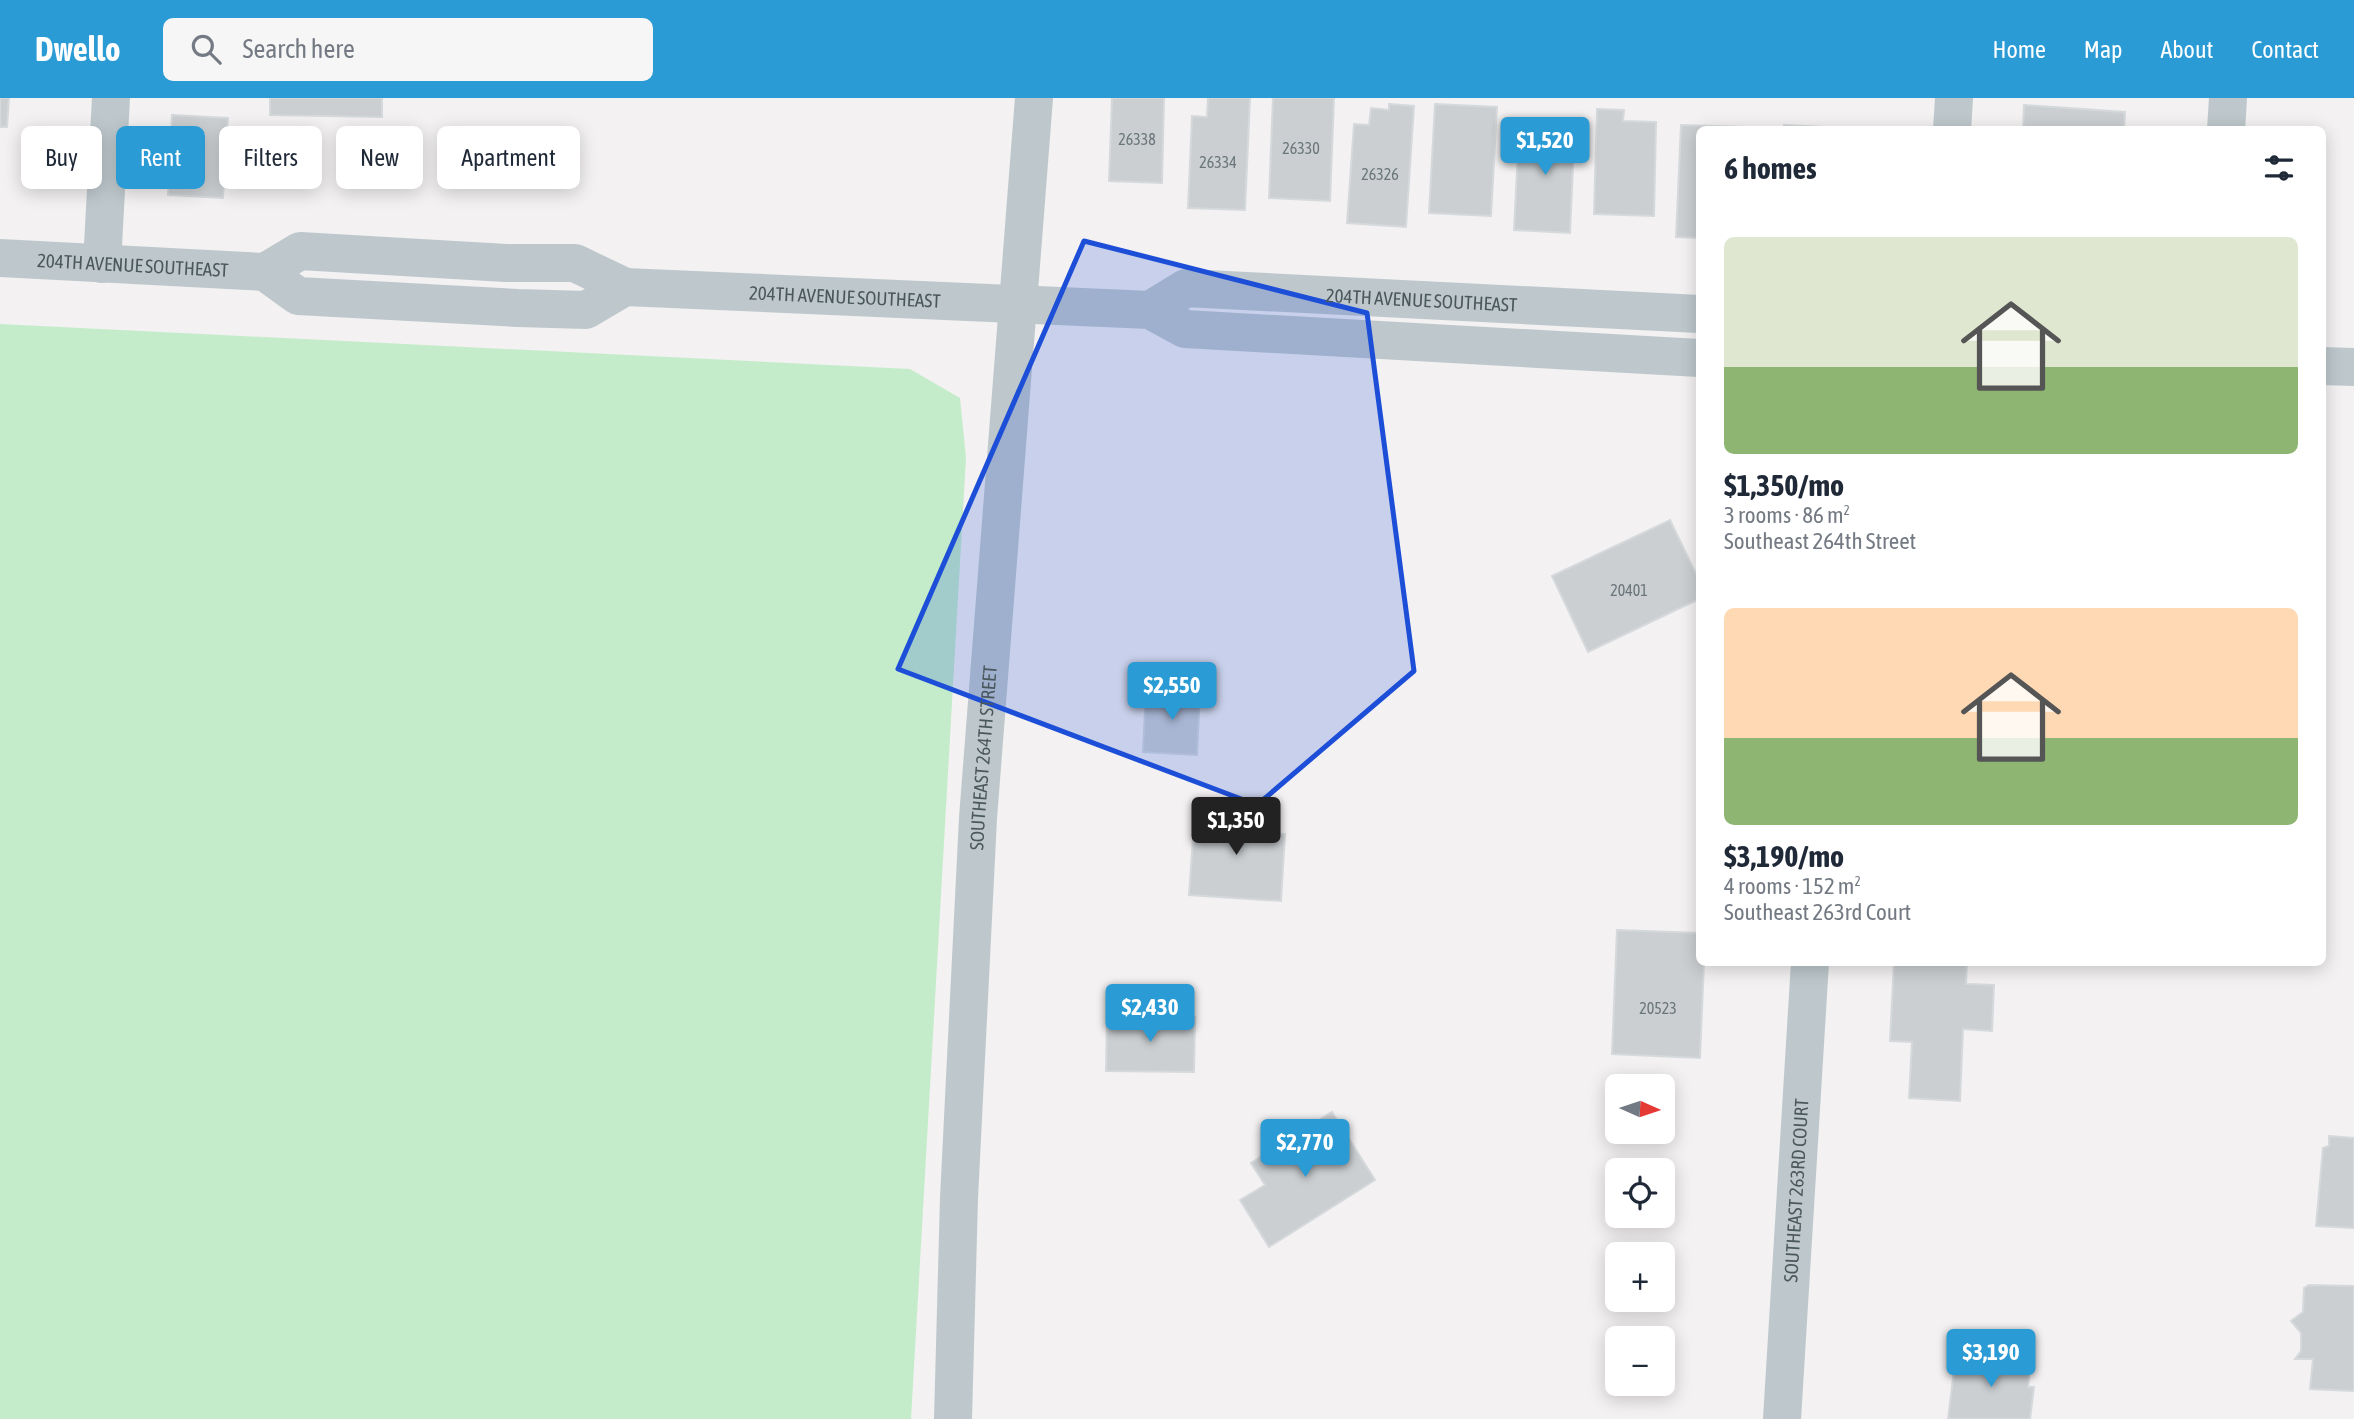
<!DOCTYPE html>
<meta charset="utf-8">
<style>
:root{--surface:#fff;--page:#f6f6f7;--text:#1f2937;--muted:#747a83;--accent:#2a9bd4}
body{margin:0;font-family:"Asap Condensed",sans-serif;background:var(--page);color:var(--text);height:100vh;display:flex;flex-direction:column;font-size:26px;white-space:nowrap}
*{box-sizing:border-box;margin:0}
p{font-size:23px;color:var(--muted)}
.icon{flex:none;width:38px;height:38px;fill:none;stroke:currentColor;stroke-width:2;stroke-linecap:round;stroke-linejoin:round}
.map{position:relative;flex:1;overflow:hidden}
.sheet{position:absolute;left:1696px;top:28px;width:630px;height:840px;display:flex;flex-direction:column;background:var(--surface);border-radius:10px;box-shadow:0 4px 18px #0003}
.sheet>*{flex:none}
.guide{position:absolute;left:21px;top:28px;width:665px;height:63px;display:flex;gap:14px}
.needle{width:46px;rotate:93deg}
.controls{position:absolute;left:1605px;top:976px;display:grid;gap:14px}
.controls a{display:grid;place-items:center;width:70px;height:70px;border-radius:10px;background:var(--surface);box-shadow:0 4px 18px #0003;font-size:35px}
.price{position:absolute;translate:-50% -60px;padding:0 16px;border-radius:7px;background:var(--accent);color:#fff;font-size:23px;line-height:46px;filter:drop-shadow(0 2px 4px #0008)}
.price::after{content:'';position:absolute;left:50%;top:42px;width:21px;height:16px;margin-left:-10px;background:inherit;clip-path:polygon(0 0,100% 0,50% 100%)}
.price.active{background:#222;color:#fff}
ul{padding:0;list-style:none}
li{display:grid;align-content:center;gap:14px;height:371px;padding:0 28px}
li span{display:grid;place-items:center;height:217px;border-radius:10px;color:#555}
li>.icon{margin-inline-start:auto}
span .icon{width:126px;height:126px;fill:#fffc;stroke-width:1}
li b{font-size:30px}
h2{display:flex;justify-content:space-between;align-items:center;height:84px;padding:0 28px;font-size:30px}
.pill{padding:0 24px;border-radius:10px;background:var(--surface);box-shadow:0 4px 18px #0003;font-size:24px;line-height:63px}
.pill.active{background:var(--accent);color:#fff}
header{display:flex;align-items:center;gap:42px;box-sizing:border-box;height:98px;padding:0 35px;background:var(--accent);color:#fff}
header strong{font-size:33px}
nav{display:flex;gap:38px;margin-inline-start:auto;font-size:24px}
.search{width:490px;height:63px;background:var(--page);display:flex;align-items:center;gap:18px;box-sizing:border-box;padding:0 24px;border-radius:10px;color:var(--muted);font-size:26px}
.map>svg:first-child{display:block}
</style>
<header>
<strong>Dwello</strong>
<div class="search"><svg class="icon" aria-label="search" viewBox="0 0 24 24"><circle cx="10" cy="10" r="6"/><path d="M15 15l6 6"/></svg>Search here</div>
<nav><a>Home</a><a>Map</a><a>About</a><a>Contact</a></nav>
</header>
<div class="map">
<svg width="2354" height="1321" viewBox="0 0 2354 1321">
<rect width="100%" height="100%" fill="#f3f1f1"/>
<path fill="#c4ecca" d="M0,226L910,271L960,300L966,360L911,1321H0Z"/>
<path fill="#cbcfd2" stroke="#d5d9dc" stroke-width="2" d="M0,0H9L7,29H0Z
M270,0H382V19L270,17Z
M1112,0H1164L1162,85L1109,83Z
M1208,0H1250L1245,112L1188,110L1192,18L1207,19Z
M1273,0H1334L1330,103L1269,100Z
M1389,6L1414,8L1406,129L1347,125L1354,26L1369,27L1371,10L1389,12Z
M1435,6L1497,9L1491,118L1429,115Z
M2024,7L2125,14L2124,32H2023Z
M1597,11L1624,12L1623,23L1656,24L1654,118L1594,116Z
M172,17L228,20L223,100L168,97Z
M1533,21L1575,23L1570,135L1514,132L1519,32L1533,33Z
M1681,27L1744,29V32H1699V140L1676,139Z
M1784,27L1823,29V32H1784Z
M1670,422L1699,482V501L1588,554L1552,478Z
M1146,592L1200,594L1197,657L1143,654Z
M1195,712L1265,717L1264,735L1285,736L1281,803L1189,797Z
M1617,832L1699,835V864H1704L1700,960L1612,956Z
M1894,864H1967L1966,886L1994,887L1992,933L1963,931L1960,1003L1909,1000L1912,944L1890,943Z
M1107,918L1195,919L1194,974L1106,973Z
M1332,1014L1375,1082L1269,1149L1240,1102L1265,1087L1251,1065Z
M2329,1038L2354,1040V1130L2316,1128L2323,1050L2329,1048Z
M2309,1187L2354,1188V1293L2310,1291L2313,1261H2295L2301,1253V1235L2291,1223L2303,1214L2304,1190Z
M1956,1256L2031,1264L2028,1289H2034L2030,1321H1948Z"/>
<g fill="none" stroke-linecap="round" stroke-linejoin="round">
<g stroke="#bec8cc" stroke-width="38">
<path d="M1952,32L1954,0"/>
<path d="M2226,32L2228,0"/>
<path id="s1" d="M0,160L265,174L300,153L506,165H575L625,189L586,212L518,210L298,198L265,174"/>
<path d="M102,166L111,0"/>
<path id="s2" d="M625,189L1150,212L1185,231L1699,260"/>
<path id="s3" d="M1150,212L1186,190L1699,216"/>
<path d="M2322,268L2354,269"/>
<path id="s4" d="M953,1321L959,1100L978,720L1034,0"/>
<path id="s5" d="M1782,1321L1810,864"/>
</g>
</g>
<path fill="#1d4ed8" fill-opacity="0.2" stroke="#1d4ed8" stroke-width="5" stroke-linejoin="round" d="M1084,143L1367,215L1414,573L1257,707L898,571Z"/>
<g text-anchor="middle" stroke-width="5" stroke-linejoin="round" paint-order="stroke">
<g font-size="16" fill="#6a767a">
<text x="1137" y="47">26338</text>
<text x="1301" y="56">26330</text>
<text x="1218" y="70">26334</text>
<text x="1380" y="82">26326</text>
<text x="1629" y="498">20401</text>
<text x="1658" y="916">20523</text>
</g>
<g font-size="19" fill="#4a585d" stroke="#fff">
<text dy="7" stroke="none"><textPath href="#s1" startOffset="133">204TH AVENUE SOUTHEAST</textPath></text>
<text dy="7" stroke="none"><textPath href="#s2" startOffset="220">204TH AVENUE SOUTHEAST</textPath></text>
<text dy="7" stroke="none"><textPath href="#s3" startOffset="278">204TH AVENUE SOUTHEAST</textPath></text>
<text dy="7" stroke="none"><textPath href="#s4" startOffset="662">SOUTHEAST 264TH STREET</textPath></text>
<text dy="7" stroke="none"><textPath href="#s5" startOffset="229">SOUTHEAST 263RD COURT</textPath></text>
</g>
</g>
</svg>
<div class="controls">
<a><svg class="needle" viewBox="-14 -14 28 28"><path d="M0-13l5 13h-10z" fill="#e53935"/><path d="M0 13l5-13h-10z" fill="#747a83"/></svg></a>
<a><svg class="icon" aria-label="locate" viewBox="0 0 24 24"><circle cx="12" cy="12" r="6"/><path d="M12 2v4M12 18v4M2 12h4M18 12h4"/></svg></a>
<a>+</a>
<a>−</a>
</div>
<b class="price" style="left:1545px;top:79px">$1,520</b>
<b class="price" style="left:1172px;top:624px">$2,550</b>
<b class="price active" style="left:1236px;top:759px">$1,350</b>
<b class="price" style="left:1150px;top:946px">$2,430</b>
<b class="price" style="left:1305px;top:1081px">$2,770</b>
<b class="price" style="left:1991px;top:1291px">$3,190</b>
<div class="guide">
<a class="pill">Buy</a>
<a class="pill active">Rent</a>
<a class="pill">Filters</a>
<a class="pill">New</a>
<a class="pill">Apartment</a>
</div>
<section class="sheet">
<h2>6 homes<svg class="icon" aria-label="filters" viewBox="0 0 24 24"><path d="M4 7h16M4 17h16"/><circle cx="9" cy="7" r="2"/><circle cx="15" cy="17" r="2"/></svg></h2>
<ul>
<li><span style="background:linear-gradient(#dfe7d0 60%,#8fb573 0)"><svg class="icon" aria-label="home" viewBox="0 0 24 24"><path d="M3 11l9-7 9 7M6 9v11h12V9"/></svg></span><div><b>$1,350/mo</b><p>3 rooms · 86 m²</p><p>Southeast 264th Street</p></div></li>
<li><span style="background:linear-gradient(#ffd9b3 60%,#8fb573 0)"><svg class="icon" aria-label="home" viewBox="0 0 24 24"><path d="M3 11l9-7 9 7M6 9v11h12V9"/></svg></span><div><b>$3,190/mo</b><p>4 rooms · 152 m²</p><p>Southeast 263rd Court</p></div></li>
</ul>
</section>
</div>
